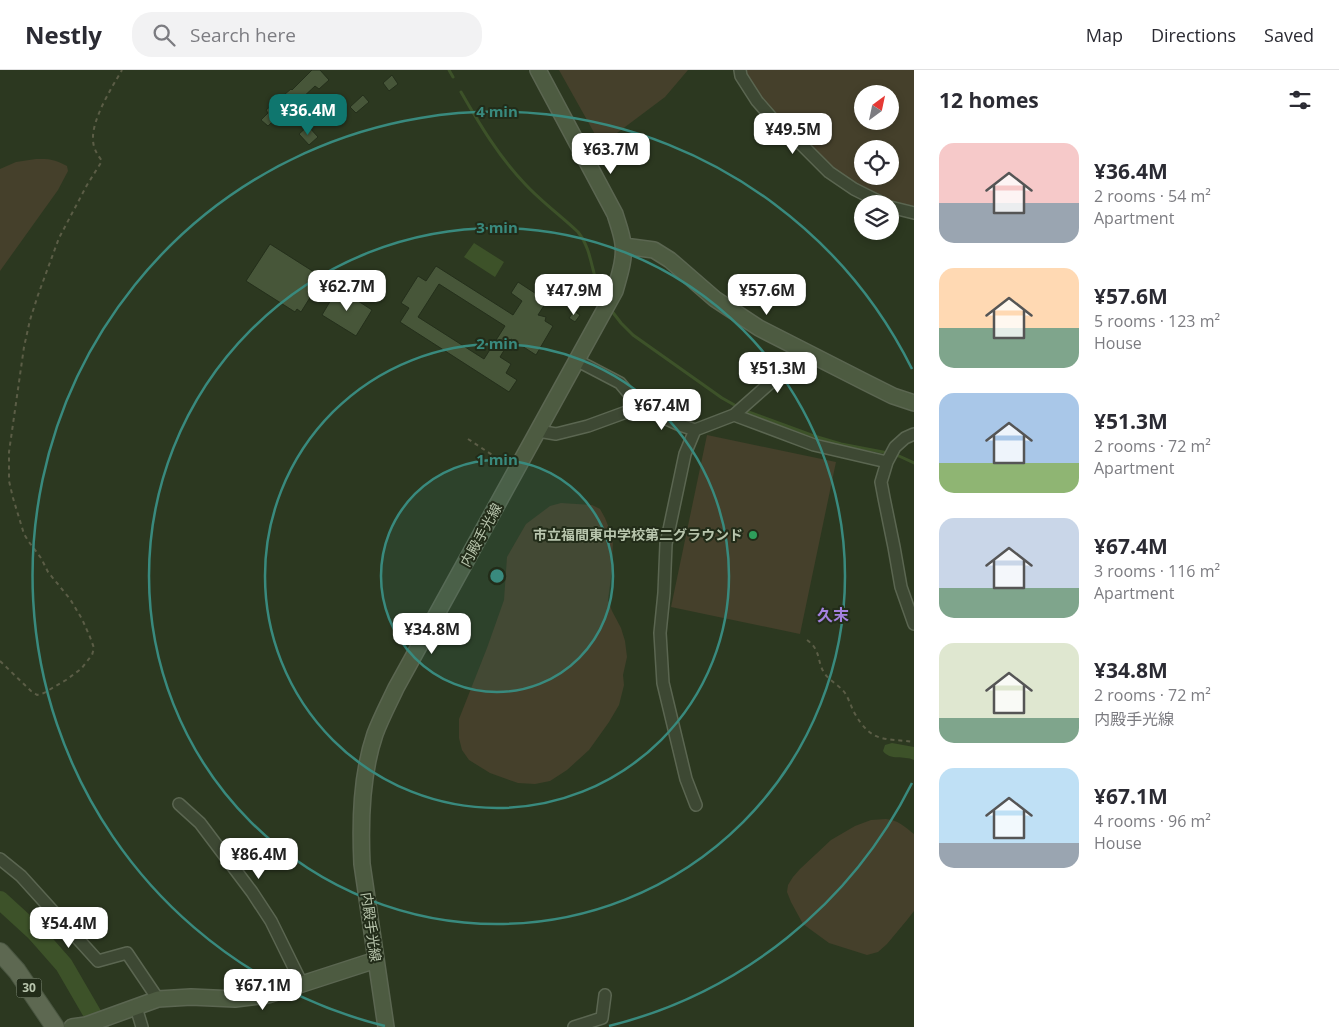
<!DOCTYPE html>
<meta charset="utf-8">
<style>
:root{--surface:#fff;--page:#f2f2f3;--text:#2b2b33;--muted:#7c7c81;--line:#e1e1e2;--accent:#0f766e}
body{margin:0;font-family:"Open Sans","Noto Sans JP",sans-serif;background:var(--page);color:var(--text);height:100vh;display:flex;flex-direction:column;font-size:19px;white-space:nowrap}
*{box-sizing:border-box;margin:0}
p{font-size:16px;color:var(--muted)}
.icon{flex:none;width:28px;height:28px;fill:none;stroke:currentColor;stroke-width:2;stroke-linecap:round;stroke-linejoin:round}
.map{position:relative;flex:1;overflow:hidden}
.drawer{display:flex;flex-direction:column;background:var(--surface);width:425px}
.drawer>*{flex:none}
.needle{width:32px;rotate:33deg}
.fabs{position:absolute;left:854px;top:15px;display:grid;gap:10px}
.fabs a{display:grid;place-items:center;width:45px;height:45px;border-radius:50%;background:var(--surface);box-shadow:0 2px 8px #0003;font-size:25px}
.price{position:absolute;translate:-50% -42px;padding:0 11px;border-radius:10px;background:#fff;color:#222;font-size:16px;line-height:32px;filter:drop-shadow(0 1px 2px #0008)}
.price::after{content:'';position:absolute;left:50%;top:30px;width:15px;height:11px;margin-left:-8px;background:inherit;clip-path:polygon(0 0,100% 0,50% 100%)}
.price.selected{background:var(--accent);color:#fff}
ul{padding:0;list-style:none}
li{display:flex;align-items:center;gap:15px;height:125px;padding:0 25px}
li span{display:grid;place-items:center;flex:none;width:140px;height:100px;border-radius:15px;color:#555}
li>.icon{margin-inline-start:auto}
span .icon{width:60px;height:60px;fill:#fffc;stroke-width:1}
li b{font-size:21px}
h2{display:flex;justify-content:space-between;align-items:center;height:60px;padding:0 25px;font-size:21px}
header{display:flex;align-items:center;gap:30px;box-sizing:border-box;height:70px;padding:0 25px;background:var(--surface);border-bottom:1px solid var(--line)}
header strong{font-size:24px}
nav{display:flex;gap:28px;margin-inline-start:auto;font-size:18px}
.search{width:350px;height:45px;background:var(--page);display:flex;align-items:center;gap:12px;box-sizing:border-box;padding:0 18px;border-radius:20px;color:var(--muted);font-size:19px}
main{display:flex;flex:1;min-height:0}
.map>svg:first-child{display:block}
</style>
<header>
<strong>Nestly</strong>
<div class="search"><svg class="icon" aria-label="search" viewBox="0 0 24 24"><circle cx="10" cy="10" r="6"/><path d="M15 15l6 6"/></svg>Search here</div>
<nav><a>Map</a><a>Directions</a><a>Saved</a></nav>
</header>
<main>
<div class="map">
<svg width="914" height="957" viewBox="0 0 914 957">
<rect width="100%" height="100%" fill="#2c3820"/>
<path fill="#45402b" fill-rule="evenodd" d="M559,0H688L665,27L601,75Z
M745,0H914V139L892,132L855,113L833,99L796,62L777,46L753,16ZM862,24H890V51H862ZM862,79H890V106H862Z
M36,89C50,89 54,89 67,96L68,101L58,120L0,201V99L16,92Z
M707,365L836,392L800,564L671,537Z
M561,433L592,435L600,439L605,448L613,468L612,500L608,530L612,541L621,558L625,571L627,587L623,605L624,615L619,635L609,652L589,680L567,700L550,711L535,714L518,713L490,703L469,690L462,680L459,668V649L487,578L504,530L507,487L526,454L550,436Z
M886,749C898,750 905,757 914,764V841L907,850L887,874L878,882L867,885L829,873L803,854L791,832L787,822L788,815L793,807L800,799L831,770L855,756L871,750Z"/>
<path fill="#3d5229" d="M474,173L504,192L495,207L464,187Z
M892,673L914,677V690C904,685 890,691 883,681L885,675Z"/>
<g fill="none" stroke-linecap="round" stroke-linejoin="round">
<path stroke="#3d5229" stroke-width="3" d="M449,0L453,7
M461,22C480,55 499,87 526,115C542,132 561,146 578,162C594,182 591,209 604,230
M611,240L621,253L633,265L722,328L738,337
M743,340L814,366L841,374L888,383
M894,385L899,386L914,393"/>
<path stroke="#3d5229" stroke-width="18" d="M0,830L35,862L64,895L100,957"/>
</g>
<path fill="#475639" stroke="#242f1b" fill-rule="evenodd" d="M312,0H320L329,10L319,19L315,16L300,30L305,35L280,56L274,50L268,56L261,50L268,43L266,40L291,19L292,20Z
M392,5L398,14L389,21L383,13Z
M363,25L369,32L356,43L350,37Z
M308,56L318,67L309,75L299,64Z
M270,174L325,209L319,219L316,218L301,242L297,239L295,242L246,211Z
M436,196L513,245L522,231L511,223L518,212L547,231L538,245L546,247L545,251L553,256L536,285L511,269L500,287L511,294L506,303L517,310L509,322L400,252L409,238L401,233L418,206L426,211ZM439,214L505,256L484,289L418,247Z
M338,218L372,240L356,266L322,245Z
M574,241L580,245L575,252L569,248Z"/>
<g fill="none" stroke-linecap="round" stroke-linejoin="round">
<defs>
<path id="street" d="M740,0L741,6L757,31L778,55L802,75L829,102L854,119L884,134
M890,137L914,143
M576,290L620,313L640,337L680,355L695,360L734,345L805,282
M734,345L814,375L887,392
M695,360L685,384L666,474L664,523L660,563L663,613L686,709L696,735
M538,361L556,364L588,356L640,337
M914,364L905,368L895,377L887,392L881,412L884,428L894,477L901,517L914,554
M179,734L200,753L252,822L271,851L302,914
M0,789L21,806L98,891L127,883L158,929
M136,937L142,957
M574,957L602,948L605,925"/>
<path id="secondary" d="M624,176L654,180L670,190L715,229L759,258L865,312L893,326L914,333
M72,957L86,955L158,929L191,927L235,929L268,925L376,890
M386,957L362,794C360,751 361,705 375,664C381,648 389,633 396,618L615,221C619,206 625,190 623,174C622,164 618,154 615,144L538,0"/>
<path id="primary" d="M0,882L17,901L55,957"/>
</defs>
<use href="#street" stroke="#5b6651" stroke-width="14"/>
<use href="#secondary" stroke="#5b6651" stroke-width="18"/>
<use href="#primary" stroke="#495540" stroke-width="20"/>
<path stroke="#5b5d46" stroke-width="2" stroke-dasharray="4 4" stroke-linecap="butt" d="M468,369L506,394
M807,570C822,581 816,591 825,604C830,611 839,615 845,623C849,629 851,637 855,644C872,673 884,668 914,672
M0,591L31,621L37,625L44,623L66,610L81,599L92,585L94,578L90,567L82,549L70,529L48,502L41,488L29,472L24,464L13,428L9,411V382L24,277L30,250L38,225L59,168L87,115L102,91C97,84 93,78 93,69C92,49 112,17 122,0"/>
<use href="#street" stroke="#3d4833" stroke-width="11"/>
<use href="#secondary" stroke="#4d5b41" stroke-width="15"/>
<use href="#primary" stroke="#5d6851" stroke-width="18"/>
</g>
<circle cx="497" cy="506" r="116" fill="#398a7e" fill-opacity=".12"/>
<g fill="none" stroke="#398a7e" stroke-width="2.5">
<circle cx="497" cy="506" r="116"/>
<circle cx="497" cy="506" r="232"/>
<circle cx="497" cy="506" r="348"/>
<path d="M912 713A464 464 0 0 1 609 956M385 956A464 464 0 1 1 912 299"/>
</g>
<circle fill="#2e9e5b" stroke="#222c19" stroke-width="2" cx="753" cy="465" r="5"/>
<g text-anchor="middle" stroke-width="4" stroke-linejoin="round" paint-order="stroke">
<rect fill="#222c19" stroke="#8b9781" stroke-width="1" x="16.5" y="908.5" width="25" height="19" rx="4"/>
<g font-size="12" font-weight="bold" fill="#b8c5ad">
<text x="29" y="922">30</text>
</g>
<g font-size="14" fill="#b8c5ad" stroke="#222c19">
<text transform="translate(481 465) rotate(-61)" y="5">内殿手光線</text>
<text transform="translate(371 857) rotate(82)" y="5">内殿手光線</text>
</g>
<g font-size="14" font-weight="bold" fill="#b8c5ad" stroke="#222c19" text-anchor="end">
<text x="743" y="470">市立福間東中学校第二グラウンド</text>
</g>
<g font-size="16" font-weight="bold" fill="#a482e0" stroke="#222c19">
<text x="833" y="551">久末</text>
</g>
</g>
<circle cx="497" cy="506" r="8" fill="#398a7e" stroke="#222c19" stroke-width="2.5"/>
<g font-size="15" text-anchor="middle" font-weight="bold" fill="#398a7e" stroke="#222c19" stroke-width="4" stroke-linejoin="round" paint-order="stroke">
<text x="497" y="47">4 min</text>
<text x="497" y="163">3 min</text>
<text x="497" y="279">2 min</text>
<text x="497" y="395">1 min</text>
</g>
</svg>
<div class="fabs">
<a><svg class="needle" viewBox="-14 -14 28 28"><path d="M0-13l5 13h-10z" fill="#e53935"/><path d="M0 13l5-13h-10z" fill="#7c7c81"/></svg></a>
<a><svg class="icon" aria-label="locate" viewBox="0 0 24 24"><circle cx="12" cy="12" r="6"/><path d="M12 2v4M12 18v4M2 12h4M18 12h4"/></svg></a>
<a><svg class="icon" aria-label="layers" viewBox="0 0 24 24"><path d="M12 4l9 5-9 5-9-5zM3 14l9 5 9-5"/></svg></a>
</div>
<b class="price selected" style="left:308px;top:66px">¥36.4M</b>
<b class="price" style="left:793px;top:85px">¥49.5M</b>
<b class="price" style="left:611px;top:105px">¥63.7M</b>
<b class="price" style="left:347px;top:242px">¥62.7M</b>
<b class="price" style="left:574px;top:246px">¥47.9M</b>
<b class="price" style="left:767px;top:246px">¥57.6M</b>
<b class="price" style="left:778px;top:324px">¥51.3M</b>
<b class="price" style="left:662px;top:361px">¥67.4M</b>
<b class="price" style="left:432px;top:585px">¥34.8M</b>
<b class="price" style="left:259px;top:810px">¥86.4M</b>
<b class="price" style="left:69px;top:879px">¥54.4M</b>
<b class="price" style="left:263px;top:941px">¥67.1M</b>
</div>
<section class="drawer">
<h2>12 homes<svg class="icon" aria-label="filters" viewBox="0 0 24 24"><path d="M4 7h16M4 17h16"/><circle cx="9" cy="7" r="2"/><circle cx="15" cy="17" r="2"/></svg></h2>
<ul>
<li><span style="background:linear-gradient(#f6c9c9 60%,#9aa5b1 0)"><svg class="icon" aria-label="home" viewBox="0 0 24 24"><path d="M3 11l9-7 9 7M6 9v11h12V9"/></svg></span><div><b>¥36.4M</b><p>2 rooms · 54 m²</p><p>Apartment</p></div></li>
<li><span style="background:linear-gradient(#ffd9b3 60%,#7fa58c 0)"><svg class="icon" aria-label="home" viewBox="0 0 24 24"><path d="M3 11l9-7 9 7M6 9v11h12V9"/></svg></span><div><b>¥57.6M</b><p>5 rooms · 123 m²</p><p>House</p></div></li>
<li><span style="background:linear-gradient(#a9c7e8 70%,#8fb573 0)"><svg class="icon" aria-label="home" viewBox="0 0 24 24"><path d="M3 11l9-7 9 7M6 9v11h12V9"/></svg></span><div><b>¥51.3M</b><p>2 rooms · 72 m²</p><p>Apartment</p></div></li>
<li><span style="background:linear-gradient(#c9d6e8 70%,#7fa58c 0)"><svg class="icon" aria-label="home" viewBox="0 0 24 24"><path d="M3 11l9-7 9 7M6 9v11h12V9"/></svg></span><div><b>¥67.4M</b><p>3 rooms · 116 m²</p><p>Apartment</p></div></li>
<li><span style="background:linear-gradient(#dfe7d0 75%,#7fa58c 0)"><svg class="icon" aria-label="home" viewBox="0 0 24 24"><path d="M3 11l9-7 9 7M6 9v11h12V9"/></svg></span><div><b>¥34.8M</b><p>2 rooms · 72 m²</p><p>内殿手光線</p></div></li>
<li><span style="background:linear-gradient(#bfe0f5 75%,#9aa5b1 0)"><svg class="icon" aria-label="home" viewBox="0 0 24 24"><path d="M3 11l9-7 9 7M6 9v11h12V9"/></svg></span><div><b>¥67.1M</b><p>4 rooms · 96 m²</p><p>House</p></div></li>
</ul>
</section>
</main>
